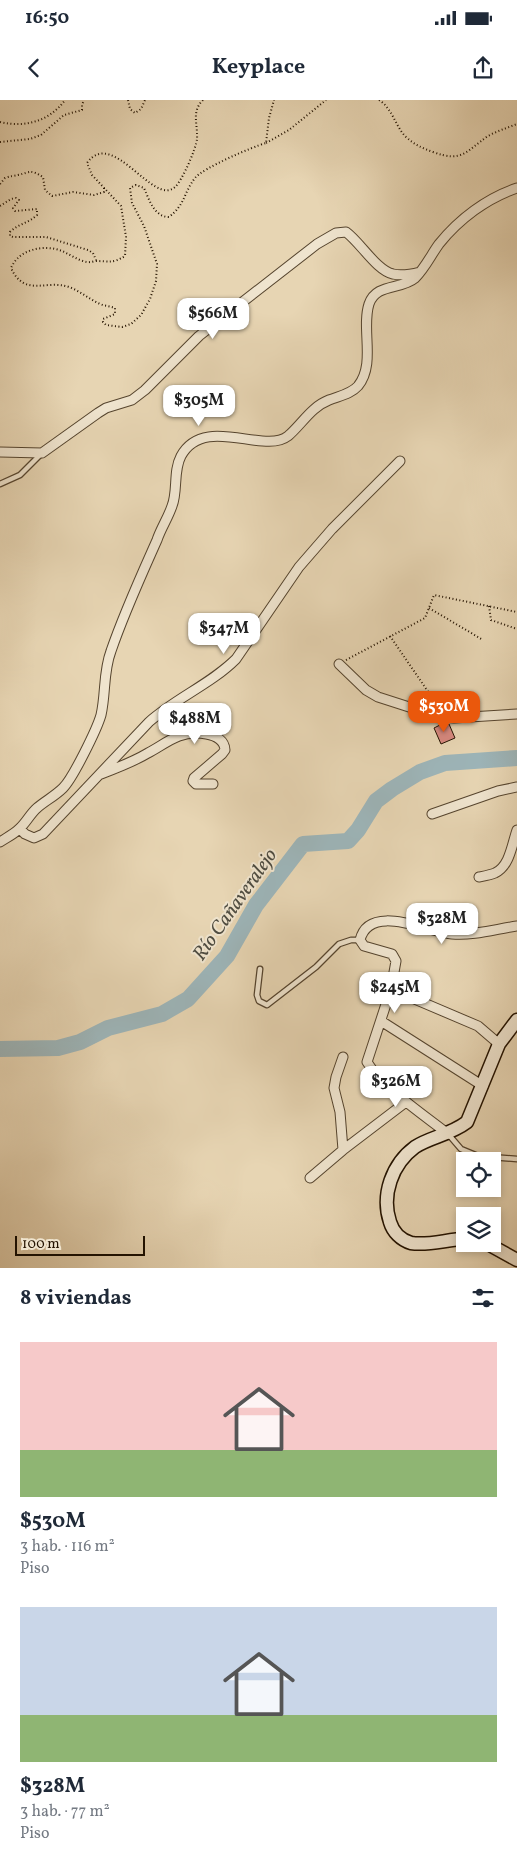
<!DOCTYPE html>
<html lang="es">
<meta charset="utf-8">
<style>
:root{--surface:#fff;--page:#f2f2f3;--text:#1f2937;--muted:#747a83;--accent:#ea580c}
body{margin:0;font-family:Vollkorn,serif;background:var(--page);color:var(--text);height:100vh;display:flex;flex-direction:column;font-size:19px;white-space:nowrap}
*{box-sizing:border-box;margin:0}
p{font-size:16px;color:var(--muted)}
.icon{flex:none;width:28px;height:28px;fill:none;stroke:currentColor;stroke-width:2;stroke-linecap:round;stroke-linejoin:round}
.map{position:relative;height:1168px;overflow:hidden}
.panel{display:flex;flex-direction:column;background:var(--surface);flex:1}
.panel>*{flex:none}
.tools{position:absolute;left:456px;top:1052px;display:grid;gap:10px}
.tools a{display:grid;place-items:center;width:45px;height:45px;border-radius:0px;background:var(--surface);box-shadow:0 2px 8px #0003;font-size:25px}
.scale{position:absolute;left:15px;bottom:12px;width:130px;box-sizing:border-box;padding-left:5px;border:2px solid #241301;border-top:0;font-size:14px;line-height:18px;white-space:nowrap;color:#241301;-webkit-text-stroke:4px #efe4ce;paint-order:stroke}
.price{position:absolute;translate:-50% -42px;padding:0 11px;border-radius:10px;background:#fff;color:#222;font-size:16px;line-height:32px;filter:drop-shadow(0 1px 2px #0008)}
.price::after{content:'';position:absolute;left:50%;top:30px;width:15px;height:11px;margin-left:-8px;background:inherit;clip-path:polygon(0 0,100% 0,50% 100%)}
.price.selected{background:var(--accent);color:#fff}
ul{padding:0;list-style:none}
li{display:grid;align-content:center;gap:10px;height:265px;padding:0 20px}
li span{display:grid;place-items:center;height:155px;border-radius:0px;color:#555}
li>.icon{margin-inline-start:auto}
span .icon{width:90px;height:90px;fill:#fffc;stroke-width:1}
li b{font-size:21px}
h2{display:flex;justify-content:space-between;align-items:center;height:60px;padding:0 20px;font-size:21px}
.status{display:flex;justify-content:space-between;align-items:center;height:35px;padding:0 25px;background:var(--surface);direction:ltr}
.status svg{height:14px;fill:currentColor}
header{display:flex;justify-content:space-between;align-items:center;height:65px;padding:0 20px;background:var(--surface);font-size:22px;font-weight:700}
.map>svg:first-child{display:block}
</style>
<div class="status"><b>16:50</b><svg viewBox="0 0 49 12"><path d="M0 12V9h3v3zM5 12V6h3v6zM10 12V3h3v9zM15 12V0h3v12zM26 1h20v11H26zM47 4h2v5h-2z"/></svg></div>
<header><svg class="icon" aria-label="back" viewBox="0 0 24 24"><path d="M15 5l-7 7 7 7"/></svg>Keyplace<svg class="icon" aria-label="share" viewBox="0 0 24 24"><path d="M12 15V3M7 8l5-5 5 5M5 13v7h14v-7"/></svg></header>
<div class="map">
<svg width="517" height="1168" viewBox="0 0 517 1168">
<rect width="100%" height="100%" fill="#e7d5b3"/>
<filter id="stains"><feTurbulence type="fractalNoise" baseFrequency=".004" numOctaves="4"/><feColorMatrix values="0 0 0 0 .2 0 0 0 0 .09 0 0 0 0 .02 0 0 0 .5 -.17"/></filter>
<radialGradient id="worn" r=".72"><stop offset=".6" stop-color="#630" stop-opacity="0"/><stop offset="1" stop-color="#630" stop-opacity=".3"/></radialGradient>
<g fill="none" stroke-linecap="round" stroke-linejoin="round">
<path stroke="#9db5b9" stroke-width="16" d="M0,949L58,948L80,942L108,928L162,914L188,899L227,856L256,805L303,744L348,741L358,730L376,701L392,689L420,672L445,663L517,658"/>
</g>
<path fill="#d7887f" stroke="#241301" d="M444,623L449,624L455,638L441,644L434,628Z"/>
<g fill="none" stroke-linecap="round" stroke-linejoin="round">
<defs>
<path id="lane" d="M0,384L20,375L41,354
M260,869L257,895L259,901L267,905L316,867L339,844L351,840H360
M449,1035L461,1049L478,1056L517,1059"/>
<path id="street" d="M0,352L42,353L98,313L106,308L132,300L145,290L199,236L317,144L336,133L346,132C360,142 377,171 393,174C402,176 412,174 420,172
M339,564L366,590L378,597L437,616L454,618L517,614
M101,674C117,668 133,662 148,653C158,648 168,640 179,636C192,631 224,631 225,650L222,654L194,678L193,681L196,684H213
M432,714L498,691L517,687
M20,729L25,734L34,738L43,734L149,622C176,598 211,584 236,559L299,467L332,429L400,361
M0,742C6,738 14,734 19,729C26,723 30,714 37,708C45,701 55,696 63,688C73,678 97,629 101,615C106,593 103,572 111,551C124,513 141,476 157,440C161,428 168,418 172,406C178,391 173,371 181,356C204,314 264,355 288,336C302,324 311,307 329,300C339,296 351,294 358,286C376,264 361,229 369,204C376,183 401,190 415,178C425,168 431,155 439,144C459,119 487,98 517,88
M479,777C484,776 490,775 495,773C510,766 512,744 517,730
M391,889L478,926L499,944
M381,921L483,986
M448,1034C424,1015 382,987 367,962L391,889L396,861L392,854L364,846L360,840C369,802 428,832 452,834C473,836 496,829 517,826
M343,1050L340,1012L334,988L336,977L343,957
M310,1078L343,1050L406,1002"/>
<path id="secondary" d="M465,1139C448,1139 429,1146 411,1143C401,1140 393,1132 390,1122C381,1095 392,1064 415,1047C430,1037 450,1035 467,1022L499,944L517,920
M488,1144L517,1160"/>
</defs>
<use href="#lane" stroke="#55442e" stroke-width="7"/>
<use href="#street" stroke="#55442e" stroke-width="11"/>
<use href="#secondary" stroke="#241301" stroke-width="15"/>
<path stroke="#241301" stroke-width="2" stroke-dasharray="1 2.5" stroke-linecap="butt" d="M128,0L130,9L135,13L141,9L145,0
M203,0C191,12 198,24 197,39C196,49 182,81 175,87C153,107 113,27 87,63L92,75L121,106L126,137L125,156C112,164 109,161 95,161C91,162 88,163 83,161C76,159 69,154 62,151C44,144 19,149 11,168C25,198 46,179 69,187C80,191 89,199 100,204C105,206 110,206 115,208V214L103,219V222L106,225L122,227L131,224L141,215L150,199L156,181L157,164L144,126L132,103L130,88L136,85L144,88C149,99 154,117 169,117C185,105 184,92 195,78C203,68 252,47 266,43L269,18L274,0
M379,0C393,9 395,26 406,37C415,45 422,48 433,52C463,63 466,51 488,36C497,31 507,28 517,24
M0,22C25,28 50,21 65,0
M0,42L30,39L41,35L64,15L82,10V5L84,0
M266,43L289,30L326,0
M0,84L5,78C10,76 14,76 18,75C31,72 30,69 43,77L45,90L52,96L73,92L94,95L104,92V87
M0,106L11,99L16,98L19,100L13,108L15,111L37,109V115C29,123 18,124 10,132V136L13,137H46L88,150L93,153L96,160
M489,506L491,520L517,529
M429,508L483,540
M390,536L429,593
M346,560L425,518L434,495L517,512"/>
<use href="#lane" stroke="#efe4ce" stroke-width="4.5"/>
<use href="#street" stroke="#efe4ce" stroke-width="9"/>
<use href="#secondary" stroke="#efe4ce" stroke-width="12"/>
</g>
<g text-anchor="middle" stroke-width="4" stroke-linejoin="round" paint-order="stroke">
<g font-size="20" font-style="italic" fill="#4e4c41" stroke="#efe4ce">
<text transform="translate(234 804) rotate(-55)" y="7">Río Cañaveralejo</text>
</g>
</g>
<rect width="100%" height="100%" filter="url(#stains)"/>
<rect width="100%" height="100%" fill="url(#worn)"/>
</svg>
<div class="tools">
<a><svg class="icon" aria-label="locate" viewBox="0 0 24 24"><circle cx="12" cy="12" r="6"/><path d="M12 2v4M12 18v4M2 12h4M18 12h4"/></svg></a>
<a><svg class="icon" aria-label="layers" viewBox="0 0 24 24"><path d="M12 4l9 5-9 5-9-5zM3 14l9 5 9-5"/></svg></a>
</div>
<div class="scale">100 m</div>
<b class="price" style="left:213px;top:240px">$566M</b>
<b class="price" style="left:199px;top:327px">$305M</b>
<b class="price" style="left:224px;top:555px">$347M</b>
<b class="price selected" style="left:444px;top:633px">$530M</b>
<b class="price" style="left:195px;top:645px">$488M</b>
<b class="price" style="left:442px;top:845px">$328M</b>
<b class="price" style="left:395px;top:914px">$245M</b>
<b class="price" style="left:396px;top:1008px">$326M</b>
</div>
<section class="panel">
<h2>8 viviendas<svg class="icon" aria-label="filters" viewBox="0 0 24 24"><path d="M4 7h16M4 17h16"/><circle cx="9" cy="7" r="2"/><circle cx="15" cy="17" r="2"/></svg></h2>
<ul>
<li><span style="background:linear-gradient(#f6c9c9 70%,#8fb573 0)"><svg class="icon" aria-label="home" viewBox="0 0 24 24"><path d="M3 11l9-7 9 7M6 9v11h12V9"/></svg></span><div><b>$530M</b><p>3 hab. · 116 m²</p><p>Piso</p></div></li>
<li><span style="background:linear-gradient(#c9d6e8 70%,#8fb573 0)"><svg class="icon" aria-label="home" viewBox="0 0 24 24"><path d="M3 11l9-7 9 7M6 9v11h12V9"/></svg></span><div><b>$328M</b><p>3 hab. · 77 m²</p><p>Piso</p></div></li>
</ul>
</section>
